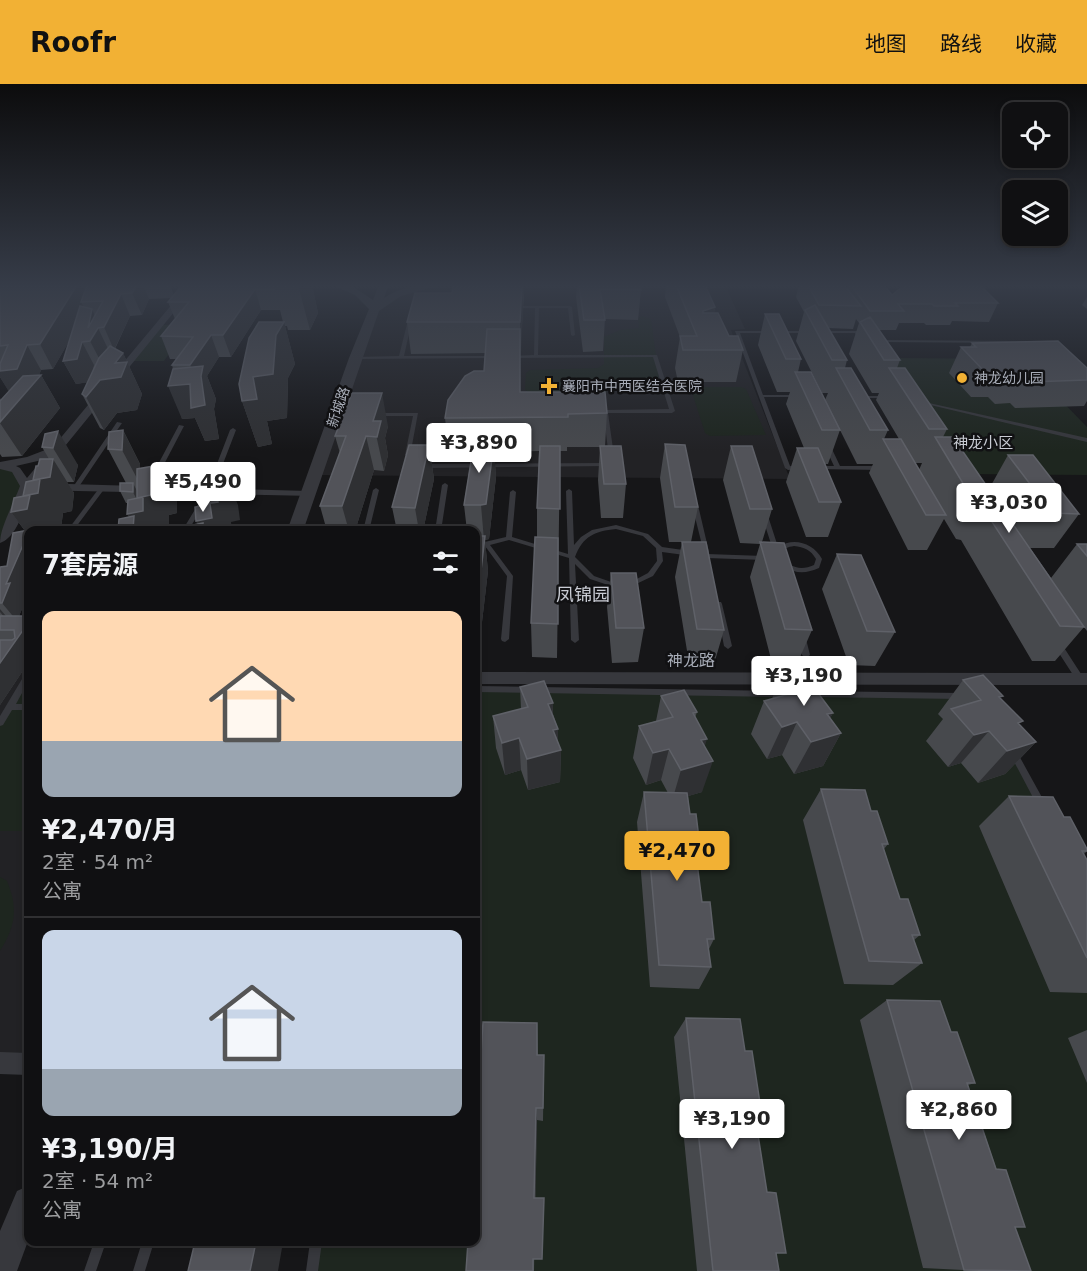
<!DOCTYPE html>
<html lang="zh">
<meta charset="utf-8">
<style>
:root{--surface:#101012;--page:#1e1e20;--text:#f1f3f6;--muted:#9c9d9f;--line:#303032;--accent:#f2b134}
body{margin:0;font-family:"DejaVu Sans","Noto Sans SC",sans-serif;background:var(--page);color:var(--text);height:100vh;display:flex;flex-direction:column;font-size:22px;white-space:nowrap}
*{box-sizing:border-box;margin:0}
p{font-size:20px;color:var(--muted)}
.icon{flex:none;width:33px;height:33px;fill:none;stroke:currentColor;stroke-width:2;stroke-linecap:round;stroke-linejoin:round}
.map{position:relative;flex:1;overflow:hidden}
.details{position:absolute;left:24px;top:442px;width:456px;height:720px;display:flex;flex-direction:column;background:var(--surface);border-radius:12px;box-shadow:0 3px 9px #0003,0 0 0 2px var(--line)}
.details>*{flex:none}
.controls{position:absolute;left:1002px;top:18px;display:grid;gap:12px}
.controls a{display:grid;place-items:center;width:66px;height:66px;border-radius:12px;background:var(--surface);box-shadow:0 3px 9px #0003,0 0 0 2px var(--line);font-size:30px}
.price{position:absolute;translate:-50% -51px;padding:0 14px;border-radius:6px;background:#fff;color:#222;font-size:20px;line-height:39px;filter:drop-shadow(0 2px 3px #0008)}
.price::after{content:'';position:absolute;left:50%;top:36px;width:18px;height:14px;margin-left:-9px;background:inherit;clip-path:polygon(0 0,100% 0,50% 100%)}
.price.selected{background:var(--accent);color:#111}
ul{padding:0;list-style:none}
li{display:grid;align-content:center;gap:12px;height:318px;padding:0 18px}
li+li{border-top:2px solid var(--line)}
li span{display:grid;place-items:center;height:186px;border-radius:12px;color:#555}
li>.icon{margin-inline-start:auto}
span .icon{width:108px;height:108px;fill:#fffc;stroke-width:1}
li b{font-size:26px}
h2{display:flex;justify-content:space-between;align-items:center;height:72px;padding:0 18px;font-size:26px}
header{display:flex;align-items:center;gap:36px;box-sizing:border-box;height:84px;padding:0 30px;background:var(--accent);color:#111}
header strong{font-size:28px}
nav{display:flex;gap:33px;margin-inline-start:auto;font-size:21px}
.map>svg:first-child{display:block}
</style>
<header>
<strong>Roofr</strong>
<nav><a>地图</a><a>路线</a><a>收藏</a></nav>
</header>
<div class="map">
<svg width="1087" height="1187" viewBox="0 0 1087 1187">
<rect width="100%" height="100%" fill="#161618"/>
<path fill="#222225" d="M436,201H725L745,245L731,246L790,395L315,391L375,225L397,210Z
M0,546H28V980L0,979Z"/>
<path fill="#1e261f" d="M642,232L651,235L659,294L654,298L619,299L601,311H534L525,306L526,289L530,286L598,284L604,280V253L620,246L639,244L638,234Z
M190,240L164,277H129L159,241Z
M890,274L1021,275L1087,343V391L969,390Z
M696,303H741L746,305L766,351L710,352L705,349L691,305Z
M0,381L16,386L26,402L12,440L0,455Z
M28,592V747H0V638Z
M476,605L969,613L984,619L1087,810V1187H312L316,1158H476Z
M0,793L7,797C18,824 16,841 0,867Z"/>
<g fill="none" stroke-linecap="round" stroke-linejoin="round">
<path fill="#37383d" fill-rule="evenodd" d="M513,222H570L572,223L575,251L573,252L571,251L568,224H539L538,271H657L675,327L672,329H608L614,372L609,373L603,326L669,325L653,273L508,274V272H510L534,271L535,224H514L512,223Z
M410,235L412,236L404,272H495L497,273L495,274L353,275V273H355L399,272L408,236Z
M735,247H808L810,248L808,249H740L763,311H796L798,312L796,313H764L790,382L801,383V385L788,386L785,384Z
M820,247H858L863,256L859,257L855,249H818V247Z
M877,256L1032,257L1034,258L1032,259L879,258L877,257Z
M857,312H886L888,313L886,314H859L857,313Z
M920,317L1087,354V358L922,319L920,318Z
M375,329H418L410,372L405,371L413,332H377L375,331Z
M117,338L122,339L78,404H74L73,403Z
M179,341L184,342L160,388L157,390L155,389L154,388Z
M233,344L236,346L216,398L215,399H211L210,398L230,346Z
M828,361L831,363L840,382H880L883,384L880,386L815,385L814,384L817,382H834L825,363Z
M607,379L609,380V382L424,384L421,382L424,380Z
M445,399L448,401L441,447H435L442,401Z
M102,402L105,404L73,447H67L100,403Z
M376,404L379,406L369,447H363L373,406Z
M569,405L572,407L574,461L581,453L592,446L616,441L648,450L662,463L704,469L692,421L695,419L698,421L709,468L707,470L765,472L768,474L765,476L707,474L662,468L663,477L653,492L634,501L614,503L590,495L575,480L579,556L575,559L571,556L569,474L509,456L490,461L513,492L509,555L505,558L502,557L501,555L507,492L485,462L476,464V460L506,453L510,408L513,406L516,408L512,453L568,470L566,407ZM616,445L643,452L656,464L657,477L648,489L633,497L614,499L594,492L575,473C583,452 595,447 616,445Z
M208,407L211,409L188,447H182L205,409Z
M765,430L768,432L778,463C794,453 813,459 822,475L819,484C802,492 783,489 775,470L776,468L773,466L762,432ZM794,462C804,463 811,466 816,475L814,481C801,487 788,484 781,470C783,464 788,463 794,462Z
M717,518H721L722,520L732,562L728,565L724,562L716,520Z
M802,552L806,555L810,571L806,574L802,571L798,555Z
M1058,558L1061,559L1083,593L1084,595L1083,597H1077L1055,563L1054,561L1055,559Z
M28,589V598L16,620H28V626H12L3,641L0,642V632L25,590Z
M476,602L784,607L787,608L788,610L787,612L784,613L476,608Z
M811,607L961,609L964,610L965,612L964,614L961,615L811,613L808,612L807,610L808,608Z
M1014,667L1017,668L1044,717L1045,720L1044,723L1041,724L1038,723L1010,670L1011,668Z
M94,1158H106L96,1187H84Z
M142,1158H154L145,1187H133Z
M310,1158H322L318,1187H306Z"/>
<path fill="#37383d" fill-rule="evenodd" d="M188,201H196L35,399L309,407L313,408V412L30,406C25,422 18,453 0,459C0,443 14,419 20,402L12,388L0,385V378L27,373L53,363ZM42,376L27,394L20,384L16,382Z
M476,588L1087,589V601L476,600Z
M0,968L28,969V991L0,990Z"/>
<path fill="#37383d" fill-rule="evenodd" d="M332,201L352,202L373,216L379,201H389L384,214C400,203 422,199 441,201L401,212L379,227L303,447H287L349,274L369,225L355,211Z
M28,1102V1157L17,1187H0V1147L17,1107Z"/>
</g>
<path fill="#47494d" fill-rule="evenodd" d="M0,201H170L174,211L182,201H312L318,229L310,246H288L287,242H285L295,280L288,294L287,334L267,337L272,360L258,363L242,317L283,238L280,226H261L231,273H219L207,292L216,315L214,325L219,355L205,357L195,334L182,335L173,285L172,281L176,275H170L161,252L175,235L168,218L172,214L149,215L142,231L130,232L115,265L123,269L142,310L137,326L117,329L104,346L100,344L82,310L88,298L76,300L63,277L69,257L53,285L41,286L39,291H41L60,324L22,372L2,373L0,370V314L1,316L9,307L0,293Z
M480,201H523L524,213L520,269V308L607,329L605,362L626,400L623,434H601L598,396L600,363H567V367H560L557,574L532,573L531,539L537,453V424L539,367L494,368L496,393L489,455L485,456L488,487L478,572H476V447H467L464,421L472,368H449L445,334L484,287L485,269L411,270L407,238L452,209L479,203Z
M577,201H640L641,206L638,236L605,235L603,267L583,268L576,213Z
M666,201H705L715,223L714,229L729,252L743,266L736,298H678L675,284L680,253L665,213Z
M799,201H844L847,204L848,201H884L892,211L998,219L989,238L952,237L950,241H926L924,239H899L896,246H879L900,276L897,284L947,345L943,353L989,405L1008,371L1079,430L1054,464H1030L1051,494L1077,460H1087V547L1084,543L1055,577H1032L961,456L956,455L944,435L927,466H908L869,389L873,380H857L825,316L828,309H822L796,257L804,228L796,213ZM856,235L859,239L849,270L872,309H879L876,316L899,355H884L888,346L845,284L847,276L828,244L853,245ZM915,379H922L919,386Z
M1087,213V225L1082,221Z
M765,230L801,275L798,288L840,346L828,380H825L841,418L828,453H806L786,398L797,364H804L786,320L790,308H777L758,261Z
M972,259L1087,284V317L1084,322L1015,324L1010,319L995,320L988,313H971L949,289L961,263H970Z
M388,342L385,354L388,371L384,387L374,386L355,447H327L320,422L340,369L335,352Z
M123,346L140,380V384L177,415V429L169,431V445L161,447H118L129,433L127,430L128,419H126L120,407L126,399L108,365Z
M45,350L78,381L74,398H67L74,409L72,427L63,429L61,444L53,445V447H28V498L22,514L25,518L19,532H28V579L0,621V483L7,482L25,447L11,428L23,412L33,397L38,382L49,375L42,363Z
M665,360L698,423L691,458H669L660,394Z
M429,361L434,395L423,447H397L392,423Z
M731,362L772,425L762,458L812,546L797,580L772,579L750,493L760,460L740,459L723,396Z
M682,458L724,546L714,580L689,579L675,493Z
M837,470L895,548L875,582L849,581L822,505Z
M611,489L644,544L638,578L612,579L607,523Z
M782,589L817,608L833,629L830,634L841,649L823,682L794,690L782,671L767,675L751,650L764,617L772,615Z
M963,596L1001,615L1020,641L1036,658L1005,690L978,699L961,679L948,683L926,657L943,635L938,630Z
M520,603L553,619V630L558,645V659L561,666L560,698L528,706L521,686L505,691L496,664L493,632L521,625Z
M661,612L697,628L695,634L705,662L702,708L688,712L690,730L700,763L696,773L702,818L714,855L709,865L711,883L699,905L650,903L637,738L644,708L668,709L661,696L646,701L633,674L639,642L656,637Z
M821,705L871,727L888,760L884,765L900,815L920,851L914,856L922,879L893,901L844,900L803,736Z
M1009,712L1064,733L1087,765V767L1084,770L1087,776V909L1050,908L979,742Z
M887,916L951,948L975,999L968,1001L1016,1143L983,1187L923,1184L860,936Z
M686,934L745,967L760,1019L754,1024L779,1187H697L674,953Z
M537,939L538,971H544L543,1037L537,1036L534,1187H466Z
M1087,946V999L1068,954Z"/>
<path fill="#2f3033" d="M77,201H88L81,218L86,228L53,285L40,260Z
M137,201H143L149,215L142,231L132,209Z
M298,201H312L318,229L310,246Z
M522,201L523,227L521,269L520,238Z
M255,205L261,226L231,273L223,251Z
M121,210L130,232L114,266L104,243Z
M715,223L710,254L703,227Z
M92,225L100,244H98L109,267L102,280L90,257L88,244Z
M284,238L295,280L288,294L287,334L267,337L272,360L258,363L242,317L253,293Z
M211,251L219,273L207,292L216,315L214,325L219,355L205,357L195,334L182,335L168,302L190,300L199,304L190,281Z
M82,258L94,281L90,298L76,300L63,277Z
M27,261L41,286L38,295L41,291L60,324L22,372L0,339L12,313L0,293V287Z
M123,269L142,310L137,326L117,329L104,346L86,313Z
M382,309L388,342L385,354L388,371L384,387L373,337Z
M123,346L140,380V400L122,366Z
M58,347L78,381L74,398L53,364Z
M366,352L374,386L355,447H349L342,422Z
M494,359L496,393L489,455L485,456L488,487L478,572L476,546V530L484,456L481,421Z
M429,361L434,395L423,447H419L415,424Z
M53,375L74,409L72,427L63,429L61,444L53,445V447H28V498L22,514L25,518L17,537L2,519L6,500L28,451L11,428L27,425L33,396Z
M160,381L177,415V429L169,431V445L161,447H128L134,441L127,430L139,420L133,408V399L139,411L151,396Z
M224,387L238,421L240,436L231,438L232,447H200L196,437L210,434L209,404Z
M0,525L11,538V541L0,528Z
M28,539V579L0,621V579Z
M553,619L552,652L548,620Z
M833,629L818,656L841,649L823,682L794,690L827,630Z
M797,638L782,671L767,675L782,643Z
M558,645V667L561,666L560,698L528,706L527,675L553,646Z
M989,647L961,679L948,683L974,651Z
M519,654L521,686L505,691L502,659Z
M707,655L699,681L713,677L702,708L672,717L681,686L701,656Z
M1036,658L1005,690L978,699L1007,667Z
M669,665L661,696L646,701L653,669Z
M536,1024L537,1036L535,1119L534,1114Z
M256,1158H283L278,1187H250Z"/>
<path fill="#525359" stroke="#5f6168" stroke-width="1.5" d="M0,201H77L40,260L27,261L17,285L0,287V280L8,261L0,262Z
M87,201H137L132,209L121,210L104,243L98,244L90,257L82,258L77,275L63,277L80,222L92,225L88,244L103,217L81,218Z
M182,201H272L274,205H255L223,251H211L190,281H172L193,253L161,252L189,218H168Z
M480,201H522L520,238H407L415,209H452L453,203H479Z
M579,201H640L641,206L600,205L605,236H584Z
M676,201H705L715,223L703,227V229H718L729,252H738L743,266H683L680,252H697Z
M808,201H844L861,222L819,221Z
M851,201H884L892,211L902,203L910,202L982,203L998,219H955L958,222H934L932,220H898L904,227H870Z
M815,221L847,276H832L805,226Z
M765,230H779L801,275H786Z
M870,233L900,276H884L860,238Z
M259,238H284L276,251L273,290L253,293L257,315L242,317L239,300L249,254Z
M487,245H520V308H605L607,329L568,330V333L445,334L448,316L465,292L474,287H484Z
M1058,257L1087,284V296L1029,298L1024,293H1009L1002,287H984L961,263H976L972,259Z
M110,262L123,269L115,279L127,278L121,293L100,296L86,313L82,310L99,274Z
M203,282L201,292L205,321L191,324L190,300L168,302L173,285Z
M836,284H851L888,346H870Z
M889,284H905L947,345H929Z
M795,288H811L840,346H822Z
M41,291L0,338V317L23,292Z
M352,309H382L373,337H381L377,353L366,352L342,422H320L346,352H335Z
M123,346L122,366L108,365L109,348Z
M58,347L53,364L42,363L45,350Z
M935,353H953L957,359L1084,543L1060,542L981,421H976Z
M883,355H901L946,431H926Z
M474,359H494L486,420L481,421H464Z
M665,360L685,361L698,423H675Z
M409,361H429L415,424L392,423Z
M540,362H560V425L537,424Z
M600,362H621L626,400H604Z
M731,362H752L772,425H750Z
M797,364H818L841,418H819Z
M1008,371H1033L1079,430L1052,429Z
M40,375H53L50,393L33,396L36,382H38Z
M160,381V395L151,396V411L137,414V385Z
M224,387L226,401L209,404L208,390Z
M40,395L38,409L23,412L26,398Z
M120,399H133V408L120,407Z
M216,404L218,418L204,420L202,406Z
M30,411L27,425L11,428L14,414Z
M143,413V427L127,430L128,416Z
M210,420L212,434L196,437L195,423Z
M134,432L133,446L118,447L119,435Z
M203,439V447H188V442Z
M29,446L26,460L23,461L6,500L10,499L2,519H0V483L7,482L13,449Z
M476,452H485L476,530Z
M535,453L558,454V540L531,539Z
M682,458H706L724,546L697,545Z
M760,458L784,459L812,546L785,545Z
M1077,460H1087V472Z
M837,470L861,471L895,548L867,547Z
M611,489H636L644,544H616Z
M0,532H28V539L0,579V556H12L15,554L14,546H0Z
M804,583L819,604L815,605L833,629L827,630L841,649L811,658L797,638L782,643L764,617L796,608L782,589Z
M983,591L1003,612L999,613L1023,637L1018,639L1036,658L1007,667L989,647L974,651L951,625L981,616L963,596Z
M544,597L553,619L548,620L558,645L553,646L561,666L527,675L519,654L502,659L493,632L528,623L520,603Z
M684,606L697,628L693,629L707,655L701,656L713,677L681,686L669,665L653,669L639,642L673,633L661,612Z
M821,705L865,706L871,727H877L888,760H882L900,815H908L920,851H912L922,879L869,877Z
M644,708L687,709L690,730H696L700,763H695L702,818H710L714,855H707L711,883L659,881Z
M1009,712L1053,713L1064,733H1070L1087,765V767H1082L1087,776V874Z
M887,916L940,917L951,948H957L975,999H967L996,1085L1006,1086L1025,1143H1015L1031,1187L964,1186Z
M686,934L740,935L745,967H752L760,1019H753L767,1108L776,1109L786,1169H776L779,1187H713Z
M483,938L537,939V971H544L543,1024H536L534,1114H544L542,1175H533V1187H466L468,1158H476V1050Z
M195,1158H256L250,1187H188Z"/>
<linearGradient id="sky" x2="0" y2="1"><stop stop-color="#0c0c0d"/><stop offset="0.55" stop-color="#363c48"/><stop offset="1" stop-color="#363c48" stop-opacity="0"/></linearGradient>
<rect width="1087" height="367" fill="url(#sky)"/>
<g fill="#f2b134" stroke="#111113" stroke-width="2">
<circle cx="962" cy="294" r="6"/>
<path d="M546 293h6v6h6v6h-6v6h-6v-6h-6v-6h6z"/>
</g>
<g text-anchor="middle" stroke-width="5" stroke-linejoin="round" paint-order="stroke">
<g font-size="14" fill="#a8adb8" stroke="#111113" text-anchor="start">
<text x="974" y="299">神龙幼儿园</text>
<text x="562" y="307">襄阳市中西医结合医院</text>
</g>
<g font-size="14" fill="#a8adb8" stroke="#111113">
<text transform="translate(338 323) rotate(-71)" y="5">新城路</text>
</g>
<g font-size="15" fill="#c9ccd4" stroke="#111113">
<text x="983" y="364">神龙小区</text>
</g>
<g font-size="16" fill="#a8adb8" stroke="#111113">
<text x="691" y="582">神龙路</text>
</g>
<g font-size="18" fill="#c9ccd4" stroke="#111113">
<text x="583" y="517">凤锦园</text>
</g>
</g>
</svg>
<div class="controls">
<a><svg class="icon" aria-label="locate" viewBox="0 0 24 24"><circle cx="12" cy="12" r="6"/><path d="M12 2v4M12 18v4M2 12h4M18 12h4"/></svg></a>
<a><svg class="icon" aria-label="layers" viewBox="0 0 24 24"><path d="M12 4l9 5-9 5-9-5zM3 14l9 5 9-5"/></svg></a>
</div>
<b class="price" style="left:479px;top:390px">¥3,890</b>
<b class="price" style="left:203px;top:429px">¥5,490</b>
<b class="price" style="left:1009px;top:450px">¥3,030</b>
<b class="price" style="left:804px;top:623px">¥3,190</b>
<b class="price selected" style="left:677px;top:798px">¥2,470</b>
<b class="price" style="left:959px;top:1057px">¥2,860</b>
<b class="price" style="left:732px;top:1066px">¥3,190</b>
<section class="details">
<h2>7套房源<svg class="icon" aria-label="filters" viewBox="0 0 24 24"><path d="M4 7h16M4 17h16"/><circle cx="9" cy="7" r="2"/><circle cx="15" cy="17" r="2"/></svg></h2>
<ul>
<li><span style="background:linear-gradient(#ffd9b3 70%,#9aa5b1 0)"><svg class="icon" aria-label="home" viewBox="0 0 24 24"><path d="M3 11l9-7 9 7M6 9v11h12V9"/></svg></span><div><b>¥2,470/月</b><p>2室 · 54 m²</p><p>公寓</p></div></li>
<li><span style="background:linear-gradient(#c9d6e8 75%,#9aa5b1 0)"><svg class="icon" aria-label="home" viewBox="0 0 24 24"><path d="M3 11l9-7 9 7M6 9v11h12V9"/></svg></span><div><b>¥3,190/月</b><p>2室 · 54 m²</p><p>公寓</p></div></li>
</ul>
</section>
</div>
